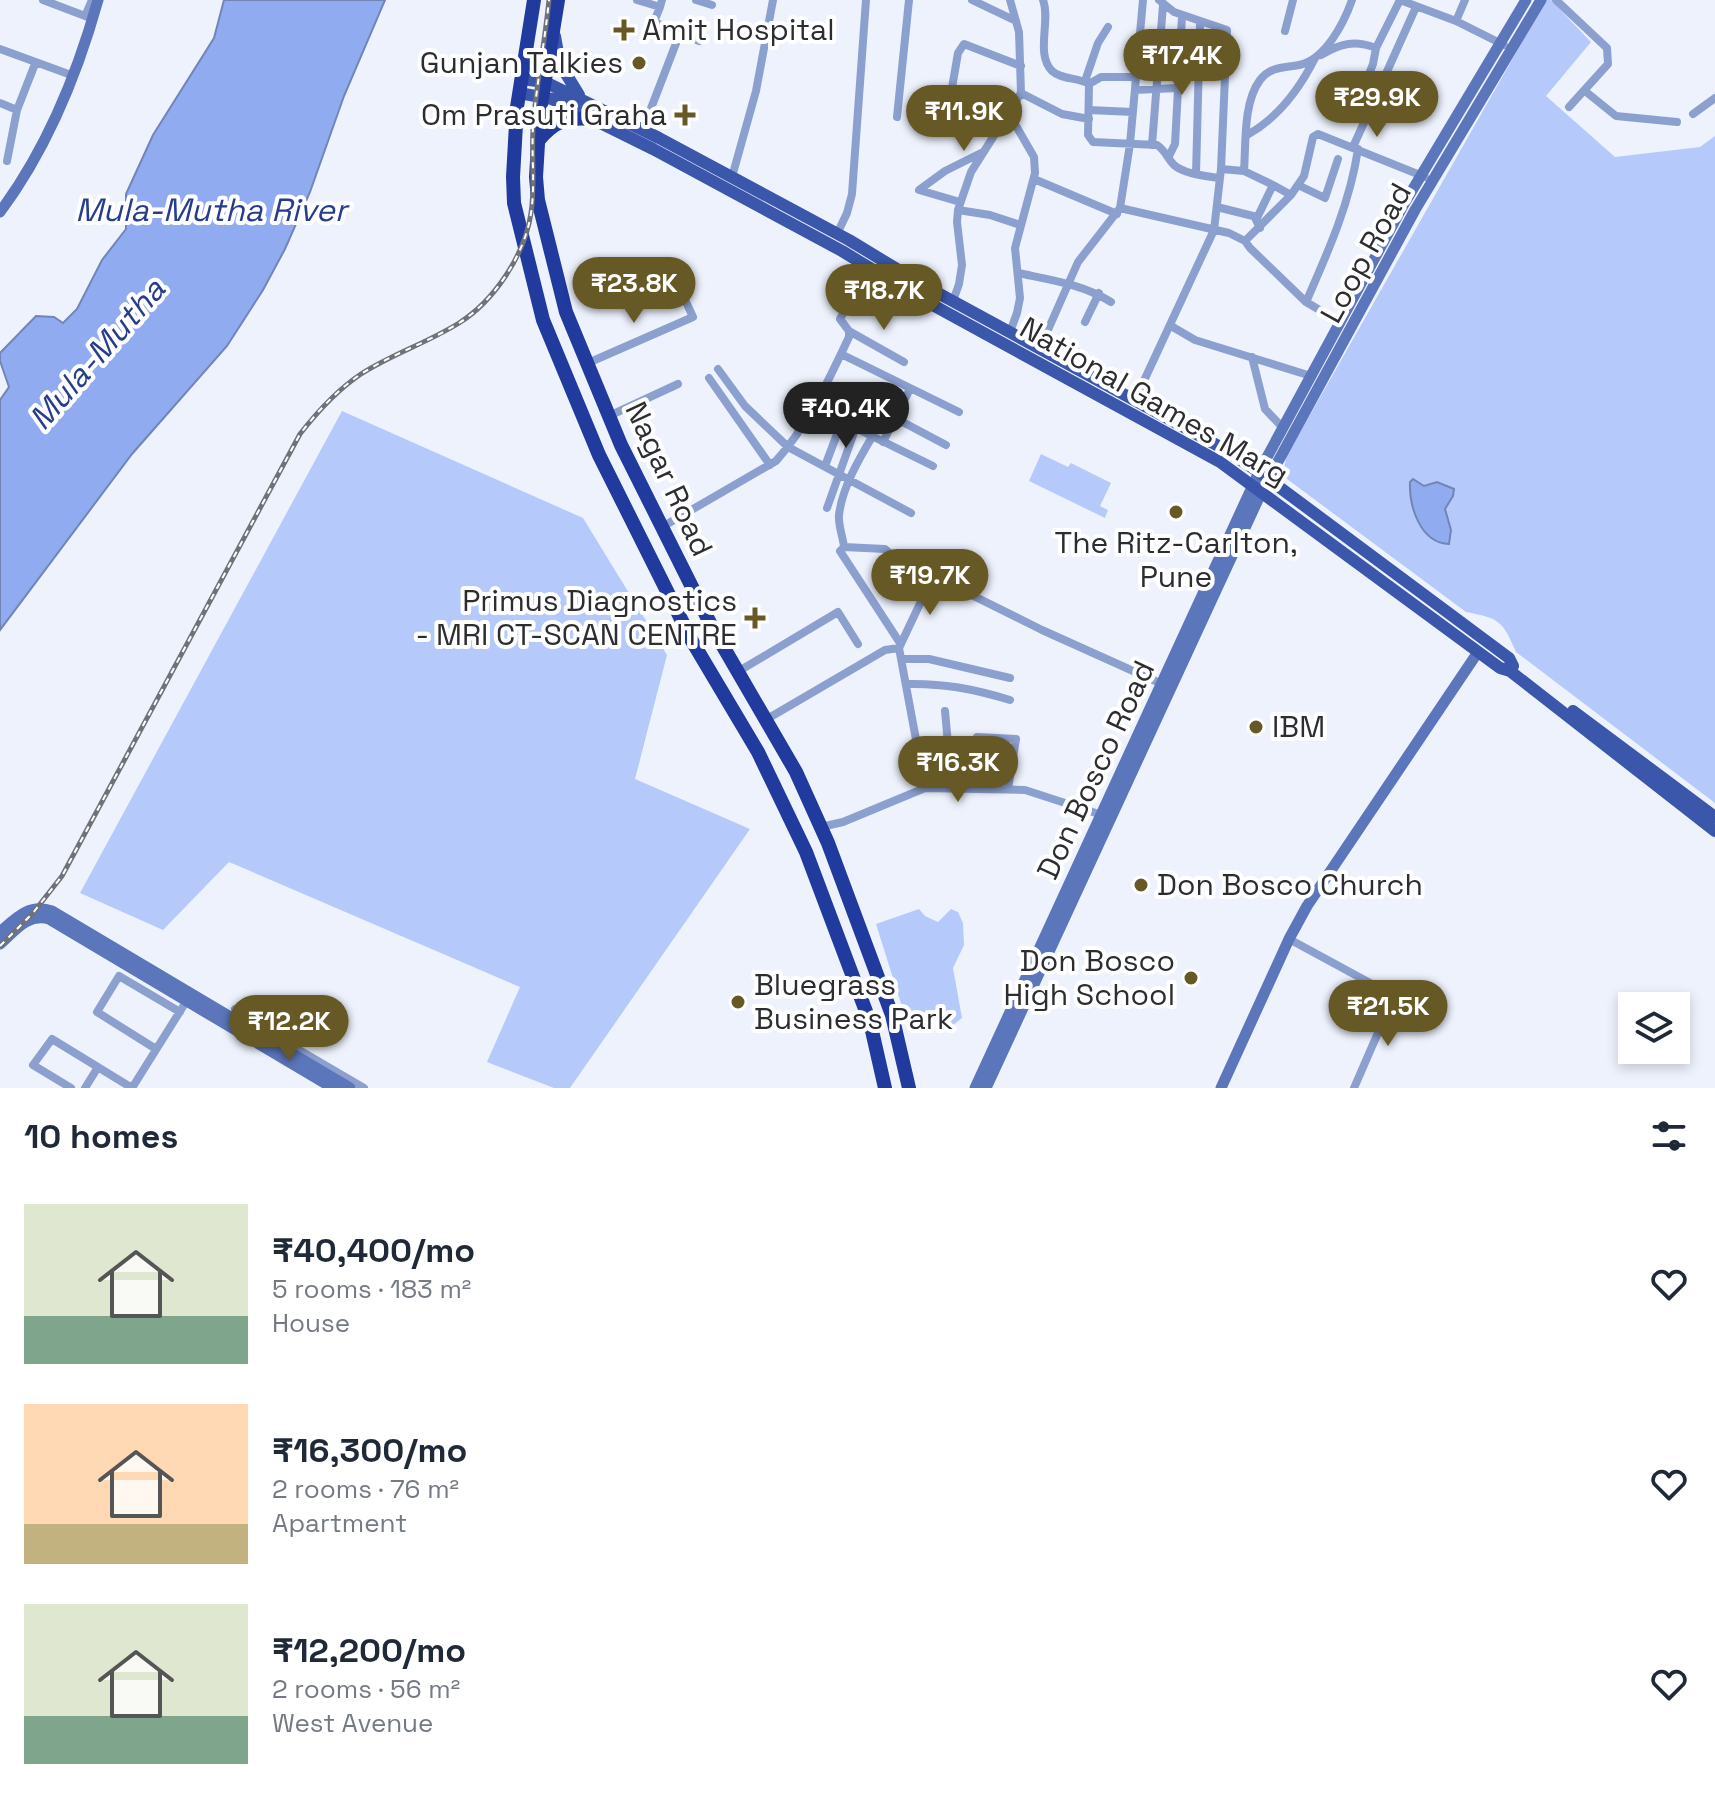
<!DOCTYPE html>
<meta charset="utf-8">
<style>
:root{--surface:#fff;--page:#f2f2f3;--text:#1f2937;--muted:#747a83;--accent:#665926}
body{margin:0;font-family:"Space Grotesk",sans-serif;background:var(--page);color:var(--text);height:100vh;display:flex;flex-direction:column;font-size:30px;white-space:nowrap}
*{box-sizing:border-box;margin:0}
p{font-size:26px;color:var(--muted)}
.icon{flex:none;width:44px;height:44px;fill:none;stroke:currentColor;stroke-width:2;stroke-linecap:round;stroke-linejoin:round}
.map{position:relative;height:1088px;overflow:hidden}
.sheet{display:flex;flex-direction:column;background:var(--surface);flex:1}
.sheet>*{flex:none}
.buttons{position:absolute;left:1618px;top:992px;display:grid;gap:16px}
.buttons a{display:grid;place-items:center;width:72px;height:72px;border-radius:0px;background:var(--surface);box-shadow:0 4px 12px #0003;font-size:40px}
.price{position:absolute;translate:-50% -68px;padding:0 18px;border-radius:28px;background:var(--accent);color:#fff;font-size:26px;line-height:52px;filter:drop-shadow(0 2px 4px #0008)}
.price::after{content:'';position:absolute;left:50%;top:48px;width:24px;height:18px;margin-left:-12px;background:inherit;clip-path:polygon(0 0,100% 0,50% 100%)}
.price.on{background:#222;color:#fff}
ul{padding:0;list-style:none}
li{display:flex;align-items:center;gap:24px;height:200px;padding:0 24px}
li span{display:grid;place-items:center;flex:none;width:224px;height:160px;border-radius:0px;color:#555}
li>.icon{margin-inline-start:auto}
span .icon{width:96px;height:96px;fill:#fffc;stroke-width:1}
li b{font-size:34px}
h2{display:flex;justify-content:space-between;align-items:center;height:96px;padding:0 24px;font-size:34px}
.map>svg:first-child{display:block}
</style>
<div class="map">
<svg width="1715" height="1088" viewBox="0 0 1715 1088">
<rect width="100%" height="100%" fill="#eef2fd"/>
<path fill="#b5cafa" d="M1546,0H1551L1591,42L1546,96L1615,157L1700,147L1715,136V803L1516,652C1503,621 1499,618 1466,612L1283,476L1286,457Z
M342,411L583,518L667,655L635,779L750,829L570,1088H554L487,1062L520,987L229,862L163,930L80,893Z
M1041,454L1068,467L1071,463L1111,483L1100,506L1108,510L1105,518L1029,481Z
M919,909L925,916L938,922L951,909L958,912L963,923L964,945L953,968L962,1018L953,1025L945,1013L921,1021L920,1028L909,1029L876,924Z"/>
<path fill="#90abf0" stroke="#7285b7" stroke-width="2" d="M224,0H385L344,96L310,192L285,249L263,290L227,346L132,454L0,630V400L9,387L0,361V353L36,316L54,317L63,323L77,309L102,260L126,229V194L153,135L214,38Z
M1413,479L1424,486L1437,482L1454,489L1453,496L1445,509L1451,530L1449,544C1420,543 1409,506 1410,482Z"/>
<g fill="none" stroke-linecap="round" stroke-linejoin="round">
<path stroke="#8ca0d0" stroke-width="8" d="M43,0L93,19
M637,0L660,7L662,0
M696,0L712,5
M972,0L1016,21
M1043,0C1051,20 1035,54 1052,71C1062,80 1078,77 1089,84L1088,135L1093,142L1157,145C1166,151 1167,158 1174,165C1184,174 1206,176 1219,178
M1400,0L1456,21L1504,45
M1556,0L1607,48L1608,64L1569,107
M660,7L654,22L699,41
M85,16L92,0
M1456,21L1465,0
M1285,31L1293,0
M0,49L74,76
M1321,55C1341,43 1355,40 1376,48
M1085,81L1098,43L1108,27
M1089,84L1101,77H1136
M1135,90L1178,88
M1585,91L1616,116L1677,122
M1021,93L1062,114L1089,119
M1361,94L1373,64L1376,48L1400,0
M0,103L17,110
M1089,110L1133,112
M948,111L958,53L964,44L1021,66
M1008,112L1034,157L1035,173L1015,248L1020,298L1017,313L1010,332
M1693,114L1715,98
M897,117L909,0
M643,129L680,33
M1247,135C1278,118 1299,90 1315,58
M1152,145L1163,5
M1353,147L1416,7
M1169,156L1175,144L1182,16
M7,161L17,110L35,64
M1221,169L1244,171L1273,185
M1244,171C1246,143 1243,103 1260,80C1271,66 1284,68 1299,65C1325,60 1344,23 1352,0
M1196,174L1200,22
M732,177L756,91L773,0
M1034,179L1117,214
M1298,185L1325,198L1338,159
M1291,195L1304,176L1313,137L1318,134L1425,177
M960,202L919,190L945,171L983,152
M1217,207L1257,217
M1120,208L1229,233L1245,241L1250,248L1306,302L1340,322
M958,210L990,215L1020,225
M837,234L847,213L852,194L866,0
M1245,241L1291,195L1273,185L1256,220L1260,228
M1018,273C1051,280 1082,284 1111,302
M953,301L959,284L962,265L957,222L958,210L971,172L1021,93L1019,32L1010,0
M1306,302C1328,252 1350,203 1358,149
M1085,322L1099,293
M1171,326L1195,340L1311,376
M849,331L904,362
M1040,348L1078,262L1120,208L1130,144L1143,0
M841,354L959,412
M1252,357L1265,409L1283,428
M588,363L693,317L680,289
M718,369L745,406L788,447L911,513
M709,378L770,465
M824,389L895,418L946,445
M1135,400L1214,230L1221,169L1227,30L1174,12L1159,0
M815,408L933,466
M609,416L678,384
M872,437C859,459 842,488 839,515C838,525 843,537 844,547L840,551L900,643
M883,442L910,389
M825,466L842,421
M827,508L856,427
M662,527L776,461C809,424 828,381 849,337V331L840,319L868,268
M844,547L885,549L893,556L1042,630L1162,684
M901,659H929L1010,678
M739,671L838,612L858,644
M906,684C943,683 974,689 1010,700
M945,711L952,788
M767,719L885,650L899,648
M925,788L899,648L933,576
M973,789L977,737L1016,739L1008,789
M821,827L843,822L925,788L1025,790L1102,815
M1289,939L1394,996L1425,1009
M235,1009L248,1020L364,1088
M156,1049L97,1012L119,976L180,1012
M71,1088L33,1065L52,1039L132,1088
M85,1088L98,1067
M132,1088L189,997
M1354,1088L1394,996"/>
<path stroke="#5c76bb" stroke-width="11" d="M0,212C47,149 77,75 98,0
M0,932C16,918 29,903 52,911L350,1088
M0,944C15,931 27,913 49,919L333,1088
M975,1088L1259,472L1404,204L1526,0
M986,1088L1262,491L1415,210L1541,0
M1221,1088L1289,939L1307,906L1478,652"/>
<path stroke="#3a57ac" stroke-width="12" d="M555,36L560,64L579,95
M521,79L545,82L659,138L849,240L925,286L1224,449L1259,472L1509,658L1513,666
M519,93L552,99L653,149L842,251L918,297L1220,462L1500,668L1510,671L1715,831
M1573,711L1715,817"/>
<path stroke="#203a9d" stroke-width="14" d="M534,0L517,107L513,177L514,203L543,320L599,455L692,641L758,752L806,852L870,1022L885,1088
M558,0L540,110L536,177L538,200L566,312L621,445L713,629L796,772L828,843L892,1015L909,1088
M538,141C554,121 567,117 592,119"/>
<defs>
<path id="rail" d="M0,946L33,913L62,876L300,434C318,411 337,390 361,374C392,354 427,343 459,323C494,301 525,255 531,213C536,181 530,148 534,115C538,77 545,39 549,0"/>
</defs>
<use href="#rail" stroke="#6f7279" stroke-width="5"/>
<use href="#rail" stroke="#fff" stroke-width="2" stroke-dasharray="6" stroke-linecap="butt"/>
</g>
<g fill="#665926" stroke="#fff" stroke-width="3">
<path d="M620 18h8v8h8v8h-8v8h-8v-8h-8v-8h8z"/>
<circle cx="639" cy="63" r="8"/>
<path d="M681 103h8v8h8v8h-8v8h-8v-8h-8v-8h8z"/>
<circle cx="1176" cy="512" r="8"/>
<path d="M751 606h8v8h8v8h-8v8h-8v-8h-8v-8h8z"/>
<circle cx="1256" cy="727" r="8"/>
<circle cx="1141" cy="885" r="8"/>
<circle cx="1191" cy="978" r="8"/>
<circle cx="738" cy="1002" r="8"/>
</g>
<g text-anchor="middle" stroke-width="8" stroke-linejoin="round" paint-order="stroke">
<g font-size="30" fill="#2b2d31" stroke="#fff" text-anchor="start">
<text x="642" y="40">Amit Hospital</text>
<text x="623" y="73" text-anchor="end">Gunjan Talkies</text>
<text x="667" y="125" text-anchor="end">Om Prasuti Graha</text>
<text x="1176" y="553" text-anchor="middle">The Ritz-Carlton,<tspan x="1176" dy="34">Pune</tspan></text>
<text x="737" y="611" text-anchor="end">Primus Diagnostics<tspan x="737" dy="34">- MRI CT-SCAN CENTRE</tspan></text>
<text x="1272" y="737">IBM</text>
<text x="1157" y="895">Don Bosco Church</text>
<text x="1175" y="971" text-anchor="end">Don Bosco<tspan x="1175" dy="34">High School</tspan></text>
<text x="754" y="995">Bluegrass<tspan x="754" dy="34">Business Park</tspan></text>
</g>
<g font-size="30" fill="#2b2d31" stroke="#fff">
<text transform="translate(1366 253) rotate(-61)" y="10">Loop Road</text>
<text transform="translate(1154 401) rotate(30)" y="10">National Games Marg</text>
<text transform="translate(669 479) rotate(65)" y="10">Nagar Road</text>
<text transform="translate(1096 770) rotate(-65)" y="10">Don Bosco Road</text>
</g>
<g font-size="32" font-style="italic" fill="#253d8c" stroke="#fff">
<text x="211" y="221">Mula-Mutha River</text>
<text transform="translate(97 354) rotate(-49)" y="11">Mula-Mutha</text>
</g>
</g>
</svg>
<div class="buttons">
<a><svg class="icon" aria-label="layers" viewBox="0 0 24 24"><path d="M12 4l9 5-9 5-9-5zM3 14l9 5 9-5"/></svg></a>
</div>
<b class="price" style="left:1182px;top:97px">₹17.4K</b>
<b class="price" style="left:1377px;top:139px">₹29.9K</b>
<b class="price" style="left:964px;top:153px">₹11.9K</b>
<b class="price" style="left:634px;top:325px">₹23.8K</b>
<b class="price" style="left:884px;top:332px">₹18.7K</b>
<b class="price on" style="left:846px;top:450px">₹40.4K</b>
<b class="price" style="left:930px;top:617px">₹19.7K</b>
<b class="price" style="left:958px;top:804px">₹16.3K</b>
<b class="price" style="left:1388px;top:1048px">₹21.5K</b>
<b class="price" style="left:289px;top:1063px">₹12.2K</b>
</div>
<section class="sheet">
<h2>10 homes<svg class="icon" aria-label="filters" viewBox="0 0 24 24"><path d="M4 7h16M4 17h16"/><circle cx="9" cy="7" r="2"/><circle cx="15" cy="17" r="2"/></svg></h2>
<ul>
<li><span style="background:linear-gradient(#dfe7d0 70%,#7fa58c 0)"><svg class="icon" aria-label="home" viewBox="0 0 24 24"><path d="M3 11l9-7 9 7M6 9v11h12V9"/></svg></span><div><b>₹40,400/mo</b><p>5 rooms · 183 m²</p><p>House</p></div><svg class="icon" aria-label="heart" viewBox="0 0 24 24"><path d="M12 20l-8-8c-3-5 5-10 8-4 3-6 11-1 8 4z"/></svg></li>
<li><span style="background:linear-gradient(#ffd9b3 75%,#c2b280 0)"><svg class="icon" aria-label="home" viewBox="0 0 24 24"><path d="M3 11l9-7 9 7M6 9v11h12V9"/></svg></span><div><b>₹16,300/mo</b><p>2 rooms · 76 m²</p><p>Apartment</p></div><svg class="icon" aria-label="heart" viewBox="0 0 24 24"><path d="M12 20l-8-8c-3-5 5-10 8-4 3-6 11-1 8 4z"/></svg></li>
<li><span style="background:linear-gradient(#dfe7d0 70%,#7fa58c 0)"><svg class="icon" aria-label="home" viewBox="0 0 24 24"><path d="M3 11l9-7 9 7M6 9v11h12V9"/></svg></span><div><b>₹12,200/mo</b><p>2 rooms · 56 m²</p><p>West Avenue</p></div><svg class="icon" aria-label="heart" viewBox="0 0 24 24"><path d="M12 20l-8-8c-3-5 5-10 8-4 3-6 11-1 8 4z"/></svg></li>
</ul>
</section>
